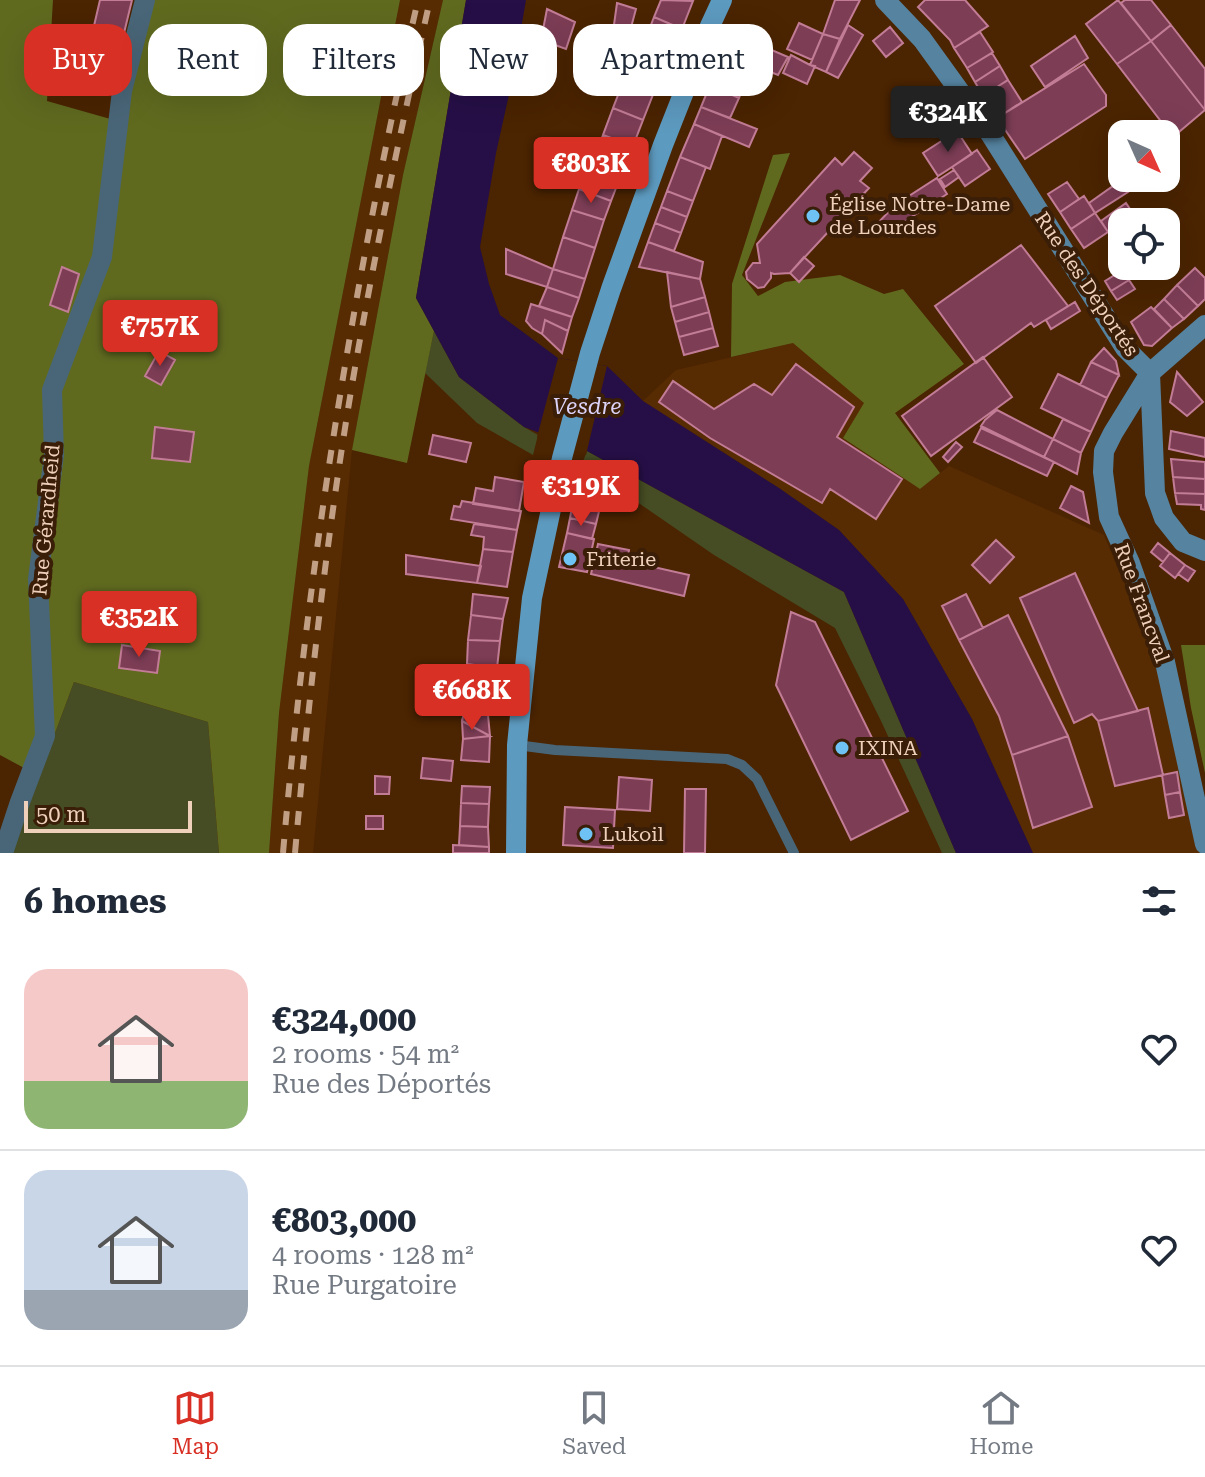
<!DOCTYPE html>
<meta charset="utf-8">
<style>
:root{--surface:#fff;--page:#f6f6f7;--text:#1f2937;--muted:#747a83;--line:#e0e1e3;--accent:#d93025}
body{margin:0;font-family:"Roboto Serif",serif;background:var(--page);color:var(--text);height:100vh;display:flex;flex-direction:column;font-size:30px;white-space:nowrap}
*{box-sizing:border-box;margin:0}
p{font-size:26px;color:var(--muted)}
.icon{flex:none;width:44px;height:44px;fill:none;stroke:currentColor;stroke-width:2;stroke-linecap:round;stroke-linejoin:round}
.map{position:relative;height:853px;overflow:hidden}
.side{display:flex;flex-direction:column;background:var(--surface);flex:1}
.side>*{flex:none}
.hud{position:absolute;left:24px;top:24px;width:800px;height:72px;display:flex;gap:16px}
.needle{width:52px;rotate:135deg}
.buttons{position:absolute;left:1108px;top:120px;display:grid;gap:16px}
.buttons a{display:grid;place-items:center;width:72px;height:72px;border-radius:16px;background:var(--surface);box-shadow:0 8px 32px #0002;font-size:40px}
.scale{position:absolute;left:24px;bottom:20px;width:168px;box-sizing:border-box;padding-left:8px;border:4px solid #efd0ba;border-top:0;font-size:22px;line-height:28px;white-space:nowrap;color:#efd0ba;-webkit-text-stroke:6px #3a1e07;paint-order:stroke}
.price{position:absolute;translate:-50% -68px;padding:0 18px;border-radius:8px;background:var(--accent);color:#fff;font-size:26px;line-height:52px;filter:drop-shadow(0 2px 4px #0008)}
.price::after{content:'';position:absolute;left:50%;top:48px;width:24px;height:18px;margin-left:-12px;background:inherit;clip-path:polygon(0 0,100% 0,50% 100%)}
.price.active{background:#222;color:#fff}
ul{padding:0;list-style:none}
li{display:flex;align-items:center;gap:24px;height:200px;padding:0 24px}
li+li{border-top:2px solid var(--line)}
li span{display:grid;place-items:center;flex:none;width:224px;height:160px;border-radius:24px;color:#555}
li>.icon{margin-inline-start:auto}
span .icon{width:96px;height:96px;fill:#fffc;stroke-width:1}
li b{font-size:34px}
h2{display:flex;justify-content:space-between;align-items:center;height:96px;padding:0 24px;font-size:34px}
.chip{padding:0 28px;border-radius:24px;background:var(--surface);box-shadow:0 8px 32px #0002;font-size:28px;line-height:72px}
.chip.active{background:var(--accent);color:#fff}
.tab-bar{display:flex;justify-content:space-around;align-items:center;height:112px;border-top:2px solid var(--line);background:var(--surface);font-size:22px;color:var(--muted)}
.tab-bar a{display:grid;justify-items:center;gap:4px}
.tab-bar .active{color:var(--accent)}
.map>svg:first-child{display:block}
</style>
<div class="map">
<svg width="1205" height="853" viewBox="0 0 1205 853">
<rect width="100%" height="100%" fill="#4b2401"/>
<path fill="#582c03" d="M400,0H443L403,175L352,450L313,853H269L279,713L309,466Z
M793,343L865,403L843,438L920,489L949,466L1104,535L1151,647L1183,770L1201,853H1033L972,719L903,599L839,530L779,488L643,401L676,370Z"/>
<path fill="#464c23" d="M434,331L459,377L524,427L538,435L533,455L477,423L425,373Z
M587,451L844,592L956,853H942L881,721L835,628L714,555L582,464Z
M74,682L208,722L219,853H12L22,821Z"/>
<path fill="#606a1f" d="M0,0H53L47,101L121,122L148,0H400L309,466L279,713L269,853H219L208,722L74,682L39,776L0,755Z
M443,0H466L416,298L434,331L407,463L352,450L403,175Z
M790,153L742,275L758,296L785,282L840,275L884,294L903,289L964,364L895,413L940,473L920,489L843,438L864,403L793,343L731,357L732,284L773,155Z
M1181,645H1205V773L1191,708Z"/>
<path fill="#260f47" d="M466,0H526L512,81L496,153L480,247L489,284L500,315L558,358L607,366L643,401L779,488L839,530L903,599L972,719L1033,853H956L844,592L587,451L524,427L459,377L416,298Z"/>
<path fill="#4b2401" d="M558,358L607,366L586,455L537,437Z"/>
<path fill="#7c3d55" stroke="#c27c95" stroke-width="2" d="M100,0H132L117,62L87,56Z
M661,0L693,1L682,29L654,17Z
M835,0H860L840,39L823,34Z
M925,0H965L988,26L954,48L950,40L918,7Z
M1118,0L1151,41L1117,64L1086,24Z
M1125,0H1151L1171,25L1151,41L1121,3Z
M617,3L636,9L626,46L612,39Z
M547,9L575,22L566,49L541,40Z
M654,17L682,29L673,49L646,38Z
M799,23L823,34L812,60L787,49Z
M848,25L863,35L838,78L826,72Z
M1171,25L1205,69V110L1151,41Z
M890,27L903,43L886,57L873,41Z
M980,32L993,52L967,68L954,48Z
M823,34L840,39L826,72L810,65Z
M731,35L759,47L753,63L724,51Z
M1075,36L1088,58L1045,87L1031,66Z
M646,38L673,49L665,65L640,53Z
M1151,41L1205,110L1173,137L1117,64Z
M760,45L788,57L778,75L753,65Z
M724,51L753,63L749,73L720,61Z
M992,53L1000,66L975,82L967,68Z
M791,55L810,65L815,66L807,84L783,73Z
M636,56L664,69L654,92L625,81Z
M720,61L749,73L739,98L710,85Z
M1084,64L1106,95V106L1025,159L997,118Z
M1000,66L1008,80L983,96L975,82Z
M624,80L654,92L643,120L613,108Z
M1008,80L1022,102L997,118L983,96Z
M710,85L739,98L730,118L701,107Z
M701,107L757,129L749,147L694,124Z
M613,108L643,120L633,146L603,135Z
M694,124L722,136L710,169L680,157Z
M957,131L972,154L938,176L923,153Z
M603,135L633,146L623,170L594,159Z
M977,150L990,169L965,186L952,167Z
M854,152L872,168L860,181L869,188L790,273L774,274L771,273V278L764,287L758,288L747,279L746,272L753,263H760L757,244L835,158L842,165Z
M680,157L706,167L693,201L667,191Z
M594,159L623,170L611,201L582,190Z
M954,170L959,177L945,187L940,179Z
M937,178L947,194L907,220L889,237L876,225L895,205Z
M1120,181L1128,192L1095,213L1089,203Z
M1067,182L1079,199L1060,212L1048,194Z
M579,189L611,201L604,220L572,210Z
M667,191L693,201L687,217L661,207Z
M1084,196L1095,213L1071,229L1060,212Z
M1126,203L1134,215L1108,232L1101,221Z
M661,207L687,217L681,233L655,223Z
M572,210L604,220L595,248L563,237Z
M1095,213L1108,232L1084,248L1071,229Z
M655,223L681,233L674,251L648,242Z
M563,237L595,248L585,279L553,269Z
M648,242L703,262L700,279L639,267Z
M1021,245L1068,306L1034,327L1031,323L976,363L935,306Z
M506,249L553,269L547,287L506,274Z
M804,257L814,266L799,282L790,273Z
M62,267L79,274L68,312L50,305Z
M1195,268L1205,278V299L1198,306L1177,285Z
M553,269L585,279L579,298L547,287Z
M1123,270L1129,280L1111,291L1105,281Z
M667,272L700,279L705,297L671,307Z
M1129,280L1135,289L1117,300L1111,291Z
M1177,285L1198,306L1184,319L1164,299Z
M547,287L579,298L572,317L539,306Z
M705,297L709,312L675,322L671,307Z
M1164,299L1184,319L1172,328L1154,309Z
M1075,302L1080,311L1051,329L1046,320Z
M531,304L572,317L568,331L545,320L542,334L532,328L526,321Z
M1151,307L1172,328L1152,346L1144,345L1131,322Z
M709,312L713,328L679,337L675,322Z
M545,320L568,331L562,353L542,334Z
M713,328L718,346L684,355L679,337Z
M1104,348L1116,361L1119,375L1091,362Z
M159,351L175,360L161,385L145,376Z
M983,357L1012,397L931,456L902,416Z
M1091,362L1119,375L1107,398L1080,385Z
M796,364L854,407L837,437L902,479L876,519L830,489L822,503L710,438L659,402L673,381L714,409L754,384L772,395Z
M1177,372L1203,402L1187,416L1170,402Z
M1058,374L1107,398L1091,432L1041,408Z
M997,410L1053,439L1044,457L981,426L985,420Z
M1063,419L1091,432L1081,453L1053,439Z
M155,427L194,432L190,462L152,458Z
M981,428L1054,462L1047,476L974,442Z
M1171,431L1205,438V457L1169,449Z
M433,435L471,443L466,462L429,454Z
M1053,439L1081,453L1077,474L1044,457Z
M956,442L962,447L948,462L943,457Z
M1171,459L1205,462V479L1173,477Z
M495,477L524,482L519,511L473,504L476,488L493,491Z
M1173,477L1205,479V494L1175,493Z
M1071,486L1083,492L1089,523L1060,508Z
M1175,493L1205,494V510L1201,509V505L1177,504Z
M574,496L601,503L596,524L570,518Z
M462,501L521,511L517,530L451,519L454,506L460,507Z
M570,518L596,524L592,539L567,533Z
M474,524L517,530L513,552L483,549L484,537L471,535Z
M567,533L594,539L587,572L559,567Z
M996,540L1014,557L990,583L972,565Z
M1158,543L1170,553L1163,562L1151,552Z
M598,544L629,550L627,561L689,575L684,596L591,574Z
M483,549L513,552L507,587L477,583Z
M1170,553L1185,565L1175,578L1160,566Z
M406,555L481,566L477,583L406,574Z
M1185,565L1195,571L1188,581L1178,574Z
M1075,573L1138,711L1098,721L1092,714L1074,723L1020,598Z
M473,594L508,598L503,619L471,615Z
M966,594L983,628L959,640L942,606Z
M791,612L815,622L908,811L851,840L776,685Z
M471,615L503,619L500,641L468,640Z
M1008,615L1068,736L1012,755L999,716L959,640Z
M468,640L500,641L497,668L467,664Z
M122,645L160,651L157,673L119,668Z
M467,664L497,668L496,678H468Z
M468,678H496L494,692L465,689Z
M465,689L494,692L488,715L465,708Z
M465,708L488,715L490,736L462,721Z
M1148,708L1163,775L1115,786L1098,721Z
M462,721L490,736L463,739Z
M490,736L489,762L461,760L463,739Z
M1068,736L1092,807L1033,828L1012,755Z
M423,758L453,761L451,781L421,778Z
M1177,772L1180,792L1165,795L1162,775Z
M375,776L390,777L389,794H375Z
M619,777L652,780L650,811L617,809Z
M462,786L490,787L489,804L461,803Z
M685,789H706L705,853H684Z
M1180,792L1184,815L1169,818L1165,795Z
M461,803L489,804L488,827L460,826Z
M565,807L615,810L613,848L563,845Z
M366,816H383V829H366Z
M460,826L488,827L489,847L459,845Z
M453,845L489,847V853H453Z"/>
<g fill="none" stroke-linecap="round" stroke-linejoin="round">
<path stroke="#496678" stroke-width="10" d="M517,745L555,750L727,759L742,765L757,779L794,853"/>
<path stroke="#496678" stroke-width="20" d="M3,853L20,802L45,736L38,579L54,455L52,390L102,257L122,91L145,0"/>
<path stroke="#5583a0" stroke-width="20" d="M885,0L922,39L989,132L1125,348L1150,373
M1205,325L1150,373L1113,433L1104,451L1103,472L1109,517L1130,563L1165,662L1205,844
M1150,373L1155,493L1164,518L1183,542L1205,551"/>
<path stroke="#5d9abf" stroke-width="20" d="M516,853L517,745L532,598L562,458L590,353L611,289L663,145L710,26L722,0"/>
<path stroke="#c09f85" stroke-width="6" stroke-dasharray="14 14" stroke-linecap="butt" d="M283,853C308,565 353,281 418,0
M295,853C309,696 326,540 352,385C374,256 401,128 430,0"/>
</g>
<g fill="#6fc2f4" stroke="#3a1e07" stroke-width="3">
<circle cx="813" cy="216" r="8"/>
<circle cx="570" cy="559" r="8"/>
<circle cx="842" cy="748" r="8"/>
<circle cx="586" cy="834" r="8"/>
</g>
<g text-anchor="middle" stroke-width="8" stroke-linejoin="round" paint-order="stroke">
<g font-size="20" fill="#efd0ba" stroke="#3a1e07" text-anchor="start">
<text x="829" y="211">Église Notre-Dame<tspan x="829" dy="23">de Lourdes</tspan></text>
<text x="586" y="566">Friterie</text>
<text x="858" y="755">IXINA</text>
<text x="602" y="841">Lukoil</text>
</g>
<g font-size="20" fill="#efd0ba" stroke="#3a1e07">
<text transform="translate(1087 284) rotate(56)" y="7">Rue des Déportés</text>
<text transform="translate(46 520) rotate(-85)" y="7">Rue Gérardheid</text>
<text transform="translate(1142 603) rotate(70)" y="7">Rue Francval</text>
</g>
<g font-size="22" font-style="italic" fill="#dcd3f8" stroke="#3a1e07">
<text x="587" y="414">Vesdre</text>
</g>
</g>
</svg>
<div class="buttons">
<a><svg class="needle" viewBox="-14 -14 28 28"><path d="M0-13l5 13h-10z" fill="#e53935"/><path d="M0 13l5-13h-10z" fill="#747a83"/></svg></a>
<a><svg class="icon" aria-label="locate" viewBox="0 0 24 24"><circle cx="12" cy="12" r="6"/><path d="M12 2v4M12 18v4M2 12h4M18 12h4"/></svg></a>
</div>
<div class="scale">50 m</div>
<b class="price active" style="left:948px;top:154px">€324K</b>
<b class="price" style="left:591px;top:205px">€803K</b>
<b class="price" style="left:160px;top:368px">€757K</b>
<b class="price" style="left:581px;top:528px">€319K</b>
<b class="price" style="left:139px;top:659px">€352K</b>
<b class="price" style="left:472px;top:732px">€668K</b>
<div class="hud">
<a class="chip active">Buy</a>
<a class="chip">Rent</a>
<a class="chip">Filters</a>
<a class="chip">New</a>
<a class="chip">Apartment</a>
</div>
</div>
<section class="side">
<h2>6 homes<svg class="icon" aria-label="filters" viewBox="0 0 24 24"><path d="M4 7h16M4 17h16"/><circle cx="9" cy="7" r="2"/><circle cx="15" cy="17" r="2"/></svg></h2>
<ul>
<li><span style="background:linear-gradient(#f6c9c9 70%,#8fb573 0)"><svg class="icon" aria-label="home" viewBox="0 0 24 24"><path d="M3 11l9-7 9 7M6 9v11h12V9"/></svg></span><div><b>€324,000</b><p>2 rooms · 54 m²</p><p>Rue des Déportés</p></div><svg class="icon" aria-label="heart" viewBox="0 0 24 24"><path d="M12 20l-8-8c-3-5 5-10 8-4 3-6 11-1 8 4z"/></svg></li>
<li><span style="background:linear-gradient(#c9d6e8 75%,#9aa5b1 0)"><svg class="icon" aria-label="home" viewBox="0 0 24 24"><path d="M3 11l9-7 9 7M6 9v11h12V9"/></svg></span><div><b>€803,000</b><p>4 rooms · 128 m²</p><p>Rue Purgatoire</p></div><svg class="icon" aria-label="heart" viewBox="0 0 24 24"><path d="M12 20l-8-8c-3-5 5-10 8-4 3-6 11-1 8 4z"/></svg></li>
</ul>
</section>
<nav class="tab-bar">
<a class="active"><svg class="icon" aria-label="map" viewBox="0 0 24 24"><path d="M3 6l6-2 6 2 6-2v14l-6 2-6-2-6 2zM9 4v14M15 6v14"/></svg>Map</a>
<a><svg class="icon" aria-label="saved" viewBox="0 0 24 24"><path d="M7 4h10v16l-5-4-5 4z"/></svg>Saved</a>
<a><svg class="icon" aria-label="home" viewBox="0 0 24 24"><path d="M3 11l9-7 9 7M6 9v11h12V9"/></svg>Home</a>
</nav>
